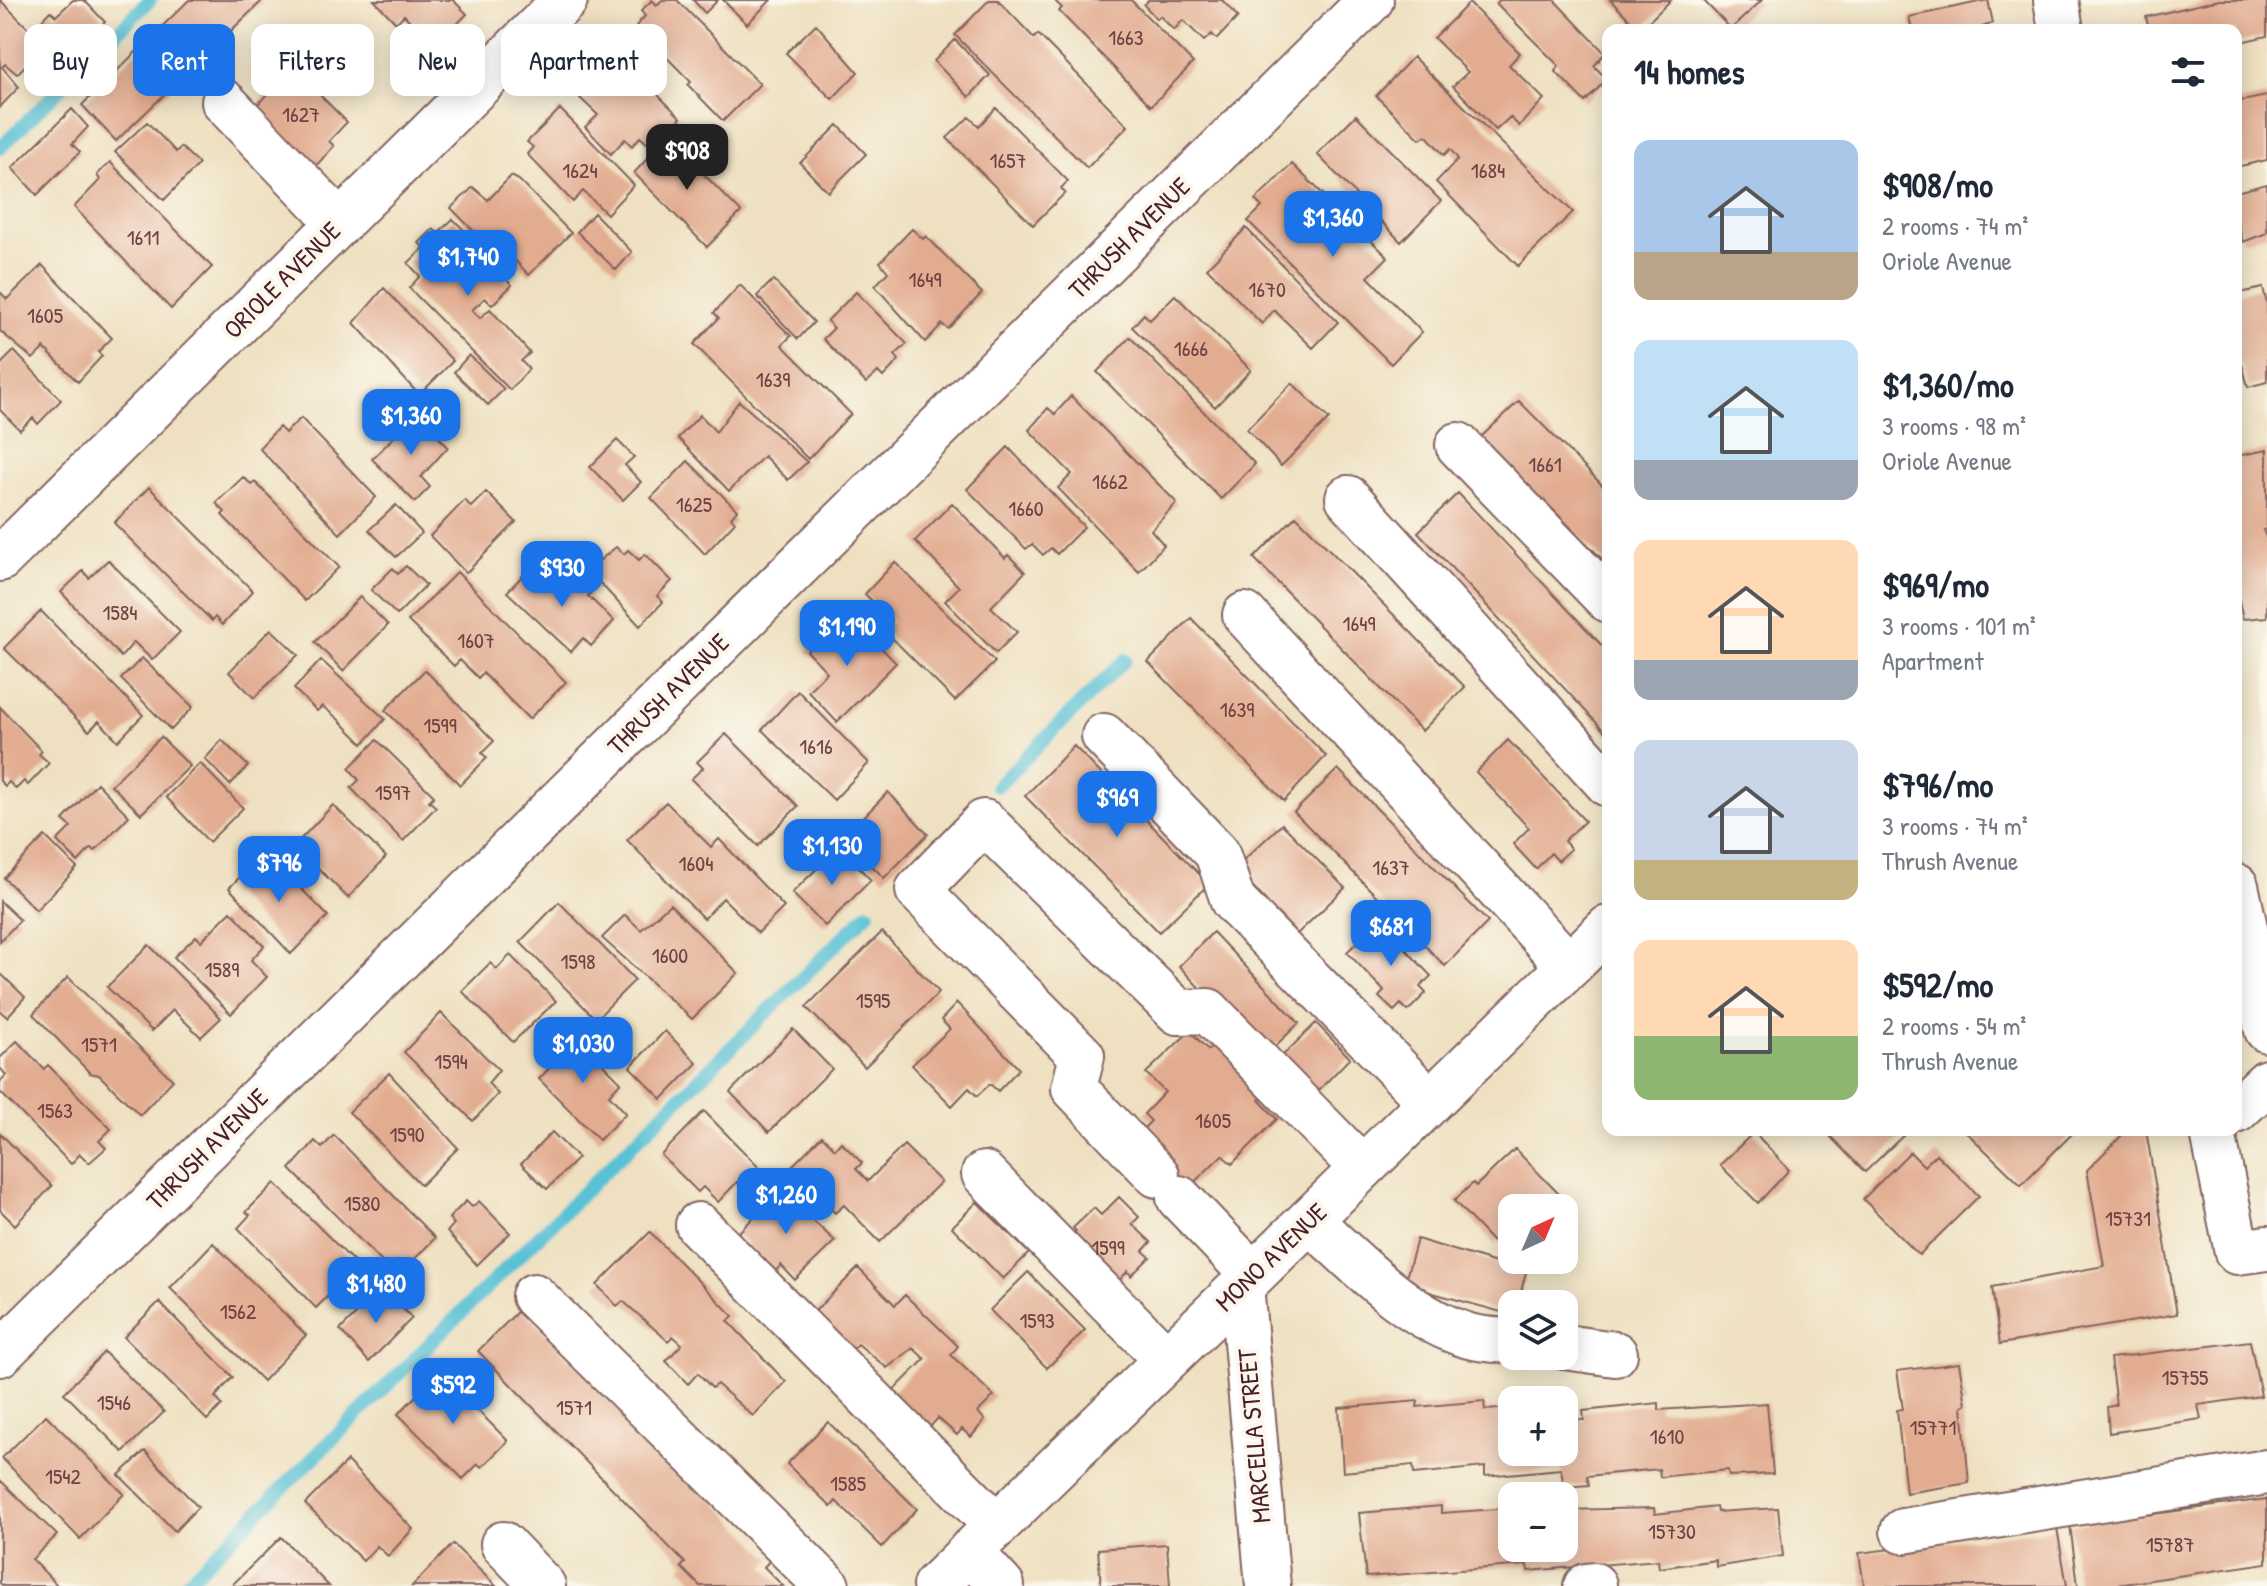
<!DOCTYPE html>
<meta charset="utf-8">
<style>
:root{--surface:#fff;--page:#f2f2f3;--text:#1f2937;--muted:#747a83;--accent:#1a73e8}
body{margin:0;font-family:"Patrick Hand",sans-serif;background:var(--page);color:var(--text);height:100vh;display:flex;flex-direction:column;font-size:30px;white-space:nowrap}
*{box-sizing:border-box;margin:0}
p{font-size:26px;color:var(--muted)}
.icon{flex:none;width:44px;height:44px;fill:none;stroke:currentColor;stroke-width:2;stroke-linecap:round;stroke-linejoin:round}
.map{position:relative;flex:1;overflow:hidden}
.side{position:absolute;left:1602px;top:24px;width:640px;height:1112px;display:flex;flex-direction:column;background:var(--surface);border-radius:16px;box-shadow:0 4px 20px #0003}
.side>*{flex:none}
.top-card{position:absolute;left:24px;top:24px;width:760px;height:72px;display:flex;gap:16px}
.needle{width:52px;rotate:44deg}
.buttons{position:absolute;left:1498px;top:1194px;display:grid;gap:16px}
.buttons a{display:grid;place-items:center;width:80px;height:80px;border-radius:16px;background:var(--surface);box-shadow:0 4px 20px #0003;font-size:40px}
.price{position:absolute;translate:-50% -68px;padding:0 18px;border-radius:16px;background:var(--accent);color:#fff;font-size:26px;line-height:52px;filter:drop-shadow(0 2px 4px #0008)}
.price::after{content:'';position:absolute;left:50%;top:48px;width:24px;height:18px;margin-left:-12px;background:inherit;clip-path:polygon(0 0,100% 0,50% 100%)}
.price.current{background:#222;color:#fff}
ul{padding:0;list-style:none}
li{display:flex;align-items:center;gap:24px;height:200px;padding:0 32px}
li span{display:grid;place-items:center;flex:none;width:224px;height:160px;border-radius:16px;color:#555}
li>.icon{margin-inline-start:auto}
span .icon{width:96px;height:96px;fill:#fffc;stroke-width:1}
li b{font-size:34px}
h2{display:flex;justify-content:space-between;align-items:center;height:96px;padding:0 32px;font-size:34px}
.chip{padding:0 28px;border-radius:16px;background:var(--surface);box-shadow:0 4px 20px #0003;font-size:28px;line-height:72px}
.chip.current{background:var(--accent);color:#fff}
.map>svg:first-child{display:block}
</style>
<div class="map">
<svg width="2267" height="1586" viewBox="0 0 2267 1586">
<rect width="100%" height="100%" fill="#fbf7ec"/>
<filter id="ink" filterUnits="userSpaceOnUse"><feTurbulence type="fractalNoise" baseFrequency=".0125" numOctaves="2"/><feDisplacementMap in="SourceGraphic" scale="16" xChannelSelector="R" yChannelSelector="G"/><feConvolveMatrix kernelMatrix="1 2 1 2 8 2 1 2 1" color-interpolation-filters="sRGB"/></filter>
<filter id="wash" filterUnits="userSpaceOnUse"><feTurbulence type="fractalNoise" baseFrequency=".006" numOctaves="4" result="noise"/><feDisplacementMap in="SourceGraphic" scale="32" xChannelSelector="R" yChannelSelector="G"/><feGaussianBlur stdDeviation="1.8" result="paint"/><feColorMatrix in="noise" values="0 0 0 0 0 0 0 0 0 0 0 0 0 0 0 0 0 1.4 0 .05"/><feComposite in="paint" operator="in"/></filter>
<g filter="url(#wash)">
<rect width="100%" height="100%" fill="#eee0c0"/>
<g fill="none" stroke-linecap="round" stroke-linejoin="round">
<path stroke="#58c1d5" stroke-width="14" d="M0,148L150,0
M997,786L1125,660
M183,1586L868,913"/>
</g>
<g id="blocks">
<path fill="#e2ac90" d="M0,0L45,45L17,74L5,64L2,67L19,87L0,107Z
M73,0H84L105,22L68,58L36,26L50,11L56,16Z
M189,0H263L116,141L82,105Z
M374,0H453L467,14L435,47L404,15L396,23Z
M652,0L657,5L662,0H677L760,84L723,121L688,85L691,82L636,26L645,16L641,11Z
M693,0H718L705,13Z
M723,0H771L747,24Z
M989,0H998L1034,38L1038,34L1128,126L1087,168L955,35Z
M1054,0H1131L1193,63L1151,106L1059,11L1062,8Z
M1149,0H1222L1238,17L1217,39L1212,34L1204,41L1183,20L1174,30L1160,16L1157,19L1144,5Z
M1500,0H1554L1605,53L1594,66L1607,79L1585,102L1555,71L1559,66L1496,3Z
M1610,0H1671L1640,30Z
M1703,0H1762L1731,29Z
M1988,0L1993,23L1974,30H1912L1909,17Z
M2219,0H2267V36L2236,43V30H2149L2146,17Z
M1469,3L1520,53L1509,65L1544,99L1519,126L1510,117L1496,130L1453,86L1468,72L1434,38Z
M816,24L858,72L832,99L786,53Z
M955,40L990,75L969,97L934,61Z
M616,53L681,118L658,141L653,136L647,143L640,137L632,146L625,139L611,154L585,127L598,115L580,98L587,91L582,85Z
M1413,57L1573,212L1518,266L1436,182L1458,159L1450,149L1444,155L1426,135L1420,139L1376,96Z
M293,68L347,122L329,141L334,146L314,168L256,106Z
M2267,96V160L2236,167V102Z
M996,108L1068,181L1061,188L1065,193L1033,225L947,138L969,117L979,126Z
M72,109L88,127L72,144L80,152L37,195L12,168Z
M560,109L634,185L607,214L583,191L573,202L527,154L533,147L527,142Z
M1356,115L1441,201L1401,242L1317,154Z
M147,122L176,152L181,147L199,164L164,200L115,152Z
M838,125L866,154L828,192L800,163Z
M667,137L741,212L707,247L634,173Z
M110,162L212,267L171,309L74,207L100,180L97,175Z
M1292,164L1388,257L1368,277L1422,332L1391,364L1248,221L1262,207L1255,200Z
M511,176L519,180L571,233L529,275L506,251L500,258L451,208L473,187L488,200Z
M2267,184V233L2243,242L2236,215V192Z
M594,213L632,252L616,270L577,232Z
M453,219L495,261L491,265L512,285L492,305L485,298L472,310L480,318L490,309L530,353L521,361L529,369L510,390L409,288L420,276L408,263L424,248L419,243L433,229L438,233Z
M1246,228L1338,322L1313,348L1274,310L1262,324L1207,268Z
M912,229L923,239L926,236L982,293L948,329L942,324L925,342L875,286L888,272L880,262Z
M42,265L112,338L98,352L102,356L78,382L44,348L33,359L0,331V292L7,299Z
M773,280L814,322L798,339L757,296Z
M740,285L791,336L782,345L851,414L808,459L694,344L719,318L714,313Z
M384,288L453,361L419,395L354,323Z
M2263,288L2267,304V382L2248,387L2242,364L2236,365V294Z
M856,292L907,344L895,355L899,360L883,377L878,372L866,383L823,339L834,328L827,321Z
M1175,295L1251,370L1215,407L1132,327L1144,314L1150,320Z
M1130,337L1255,464L1221,499L1097,372Z
M14,351L61,400L38,424L33,418L20,430L0,410V365Z
M469,355L504,389L488,405L454,372Z
M1292,383L1329,419L1281,466L1247,429Z
M1071,396L1177,503L1151,530L1164,545L1139,572L1058,488L1072,474L1029,430L1048,408L1055,414Z
M739,401L807,462L788,480L764,456L729,491L678,438L700,415L716,432Z
M1519,401L1608,491V565L1481,437Z
M417,414L448,447L421,477L430,487L415,502L372,459Z
M301,418L376,497L340,534L259,448L279,427L285,433Z
M617,440L634,457L625,465L641,482L623,500L590,467Z
M1008,447L1084,527L1057,554L1051,548L1043,555L1032,544L1026,549L967,489Z
M2267,450V529L2263,530L2267,539V617L2243,619L2236,588V456Z
M688,461L737,510L731,517L735,522L705,554L651,498Z
M243,477L252,485L255,482L339,567L305,601L222,515L225,512L216,503Z
M149,487L253,591L222,625L215,617L212,621L114,523Z
M486,492L516,522L466,573L430,536L465,500L471,507Z
M1458,493L1608,652V735L1418,532Z
M952,503L1005,558L1008,555L1025,572L991,607L1017,632L996,653L945,601L959,587L915,541Z
M396,505L422,533L396,557L369,530Z
M1296,516L1465,687L1422,731L1254,558Z
M616,547L624,554L628,550L639,560L645,554L672,581L657,596L663,602L640,626L588,570Z
M108,560L180,632L152,660L134,642L121,657L61,592L83,571L89,578Z
M895,562L995,662L955,701L884,630L892,621L865,594Z
M406,566L426,585L397,615L371,590L393,568L398,574Z
M531,567L563,598L568,593L559,584L571,571L592,591L588,596L614,621L591,646L583,638L571,652L507,592Z
M457,572L566,682L529,719L483,673L478,678L460,660L454,666L408,621Z
M360,597L388,625L343,671L315,642Z
M41,611L143,715L118,741L99,721L89,731L4,648Z
M852,618L896,663L837,722L808,691L827,672L807,651L833,626L839,632Z
M1191,618L1326,756L1284,801L1148,662Z
M271,629L298,655L254,698L229,672Z
M142,658L193,707L171,730L121,679Z
M321,660L385,719L363,744L337,718L322,706L317,711L294,689Z
M425,670L494,741L482,753L487,758L460,785L385,710Z
M798,691L869,763L834,800L762,730Z
M0,707L42,751L39,754L49,763L28,785L24,781L16,789L9,782L5,786L0,781Z
M726,734L798,806L758,846L691,779L703,768L697,762Z
M161,737L190,766L141,814L111,785Z
M222,740L248,766L230,785L205,759Z
M377,740L434,796L429,801L436,807L403,841L351,788L359,780L349,768Z
M1508,740L1585,821L1564,841L1571,849L1558,861L1551,853L1536,869L1513,844L1529,828L1476,772Z
M1074,746L1209,884L1159,932L1025,796Z
M200,763L243,808L209,842L166,797Z
M1338,769L1488,922L1445,966L1294,812Z
M97,783L129,816L95,851L91,848L78,862L57,841L71,827L63,820Z
M888,792L928,834L884,878L844,837Z
M666,802L711,847L719,839L784,907L758,933L723,898L704,919L627,840Z
M333,805L386,857L348,898L295,845Z
M1282,824L1345,888L1297,934L1235,868Z
M45,836L77,868L36,910L4,878Z
M839,847L871,880L825,926L792,893Z
M260,857L274,871L279,866L328,916L291,954L229,888Z
M0,901L20,920L0,941Z
M559,902L635,980L596,1019L520,942Z
M670,904L738,973L692,1019L602,938L625,915L641,930Z
M231,911L264,946L251,960L267,977L231,1014L174,957L196,936L201,941Z
M1379,921L1431,976L1420,987L1426,993L1408,1011L1401,1004L1394,1011L1379,997L1384,991L1347,952Z
M882,932L939,992L865,1067L806,1007Z
M1213,932L1299,1023L1264,1057L1179,966Z
M149,945L221,1018L201,1037L173,1010L152,1031L107,987Z
M510,955L556,1001L513,1042L462,991L490,963L497,969Z
M0,973L25,997L7,1017L0,1011Z
M68,977L173,1080L140,1115L99,1075L90,1073L33,1014Z
M957,1003L1019,1069L998,1091L990,1084L977,1096L969,1088L952,1106L912,1065L950,1029L941,1020Z
M441,1013L499,1070L488,1083L498,1094L473,1121L404,1052Z
M1316,1023L1350,1058L1317,1092L1274,1064Z
M568,1029L621,1082L609,1095L626,1113L599,1140L539,1079L558,1059L548,1049Z
M793,1029L832,1069L769,1132L730,1092Z
M665,1031L697,1063L662,1099L630,1067Z
M1190,1031L1208,1050L1218,1041L1268,1091L1259,1100L1277,1119L1232,1164L1222,1155L1166,1210L1145,1187L1136,1136L1151,1121L1144,1114L1165,1092L1146,1073Z
M17,1041L44,1069L48,1065L111,1129L99,1141L106,1148L89,1163L80,1154L71,1164L0,1092V1082L6,1075L0,1068V1058Z
M389,1073L458,1148L421,1185L349,1112Z
M704,1111L773,1182L756,1200L737,1182L718,1202L703,1187L698,1192L661,1155Z
M1824,1130H1909L1865,1172Z
M1964,1130H2076L2021,1185Z
M2127,1130H2146L2177,1314L2000,1344L1992,1287L2104,1266L2087,1170Z
M552,1132L578,1158L547,1189L521,1164Z
M1754,1132L1789,1170L1758,1203L1720,1165Z
M0,1133L52,1186L15,1225L0,1210Z
M334,1135L435,1238L404,1270L397,1261L389,1269L290,1169L315,1141L322,1148Z
M822,1136L835,1149L841,1142L862,1163L856,1169L868,1181L904,1145L941,1182L880,1242L844,1205L835,1213L790,1168Z
M1515,1149L1559,1194L1546,1208H1512V1227L1495,1244L1454,1201L1473,1183L1476,1186Z
M1910,1152L1924,1166L1936,1154L1979,1196L1919,1255L1863,1199Z
M275,1183L358,1266L316,1308L238,1228L250,1215L246,1212Z
M781,1191L835,1241L795,1280L781,1265L776,1271L737,1234Z
M1119,1197L1139,1217L1132,1224L1151,1242L1143,1251L1150,1257L1131,1276L1128,1271L1111,1289L1065,1242L1076,1231L1073,1228L1094,1208L1101,1215Z
M466,1201L472,1207L479,1201L510,1233L477,1265L447,1232L454,1224L449,1218Z
M977,1202L1029,1253L1003,1279L952,1227Z
M650,1232L733,1316L728,1321L786,1382L753,1416L717,1384L712,1388L698,1373L688,1384L666,1361L682,1344L673,1336L668,1341L623,1301L617,1306L597,1285Z
M1417,1239L1526,1272L1518,1304H1512V1315L1404,1285Z
M213,1243L306,1335L263,1381L170,1288Z
M858,1268L895,1305L905,1295L958,1346L951,1355L994,1396L978,1412L985,1420L971,1437L962,1429L957,1435L938,1418L922,1436L886,1398L925,1359L913,1348L887,1368L858,1344L853,1349L815,1311Z
M1028,1272L1085,1330L1047,1368L990,1310Z
M382,1288L412,1318L369,1362L340,1330Z
M159,1302L233,1377L215,1397L222,1405L207,1420L124,1337Z
M521,1308L673,1465L676,1462L771,1559L764,1567L783,1586H700L681,1567L685,1563L478,1351Z
M2250,1341L2261,1396L2198,1405L2201,1419L2109,1433L2107,1407L2116,1405L2110,1358Z
M104,1352L164,1412L123,1452L64,1393Z
M1959,1363L1966,1404L1962,1406L1969,1483L1906,1493L1897,1410L1903,1409L1897,1371Z
M440,1372L508,1441L482,1467L478,1464L463,1479L398,1414Z
M1418,1401L1417,1407L1484,1401L1485,1410L1512,1408V1452H1564V1419L1584,1420L1583,1411L1659,1403V1410L1767,1403L1773,1474L1729,1476L1728,1470L1660,1477L1659,1469L1587,1476L1589,1485L1564,1487L1561,1469L1485,1476V1467L1414,1474L1413,1465L1343,1472L1339,1408Z
M46,1415L124,1494L80,1539L2,1458Z
M828,1422L917,1509L882,1547L836,1501L831,1507L787,1464Z
M145,1451L198,1507L175,1531L119,1475Z
M347,1461L413,1529L388,1556L377,1546L363,1561L305,1504Z
M0,1480L57,1535L32,1559L58,1586H3L0,1583Z
M2267,1499V1563L2110,1586H2078L2070,1525Z
M1441,1506V1513L1512,1508V1548H1564V1510L1654,1508L1655,1514L1716,1507L1717,1512L1778,1508L1783,1556L1716,1567V1560L1659,1568L1658,1560L1528,1571L1527,1565L1366,1577L1359,1513Z
M2057,1528L2067,1586H1864L1859,1553Z
M281,1537L329,1586H231Z
M453,1544L496,1586H412Z
M1167,1544L1170,1586H1101L1098,1549Z"/>
</g>
</g>
<g filter="url(#ink)">
<use href="#blocks" fill-opacity="0" stroke="#83635f" stroke-width="2"/>
<g fill="none" stroke-linecap="round" stroke-linejoin="round">
<defs>
<path id="minor" d="M2056,0L2061,30
M224,102L340,223
M1458,445L1608,600
M1348,498L1608,784
M0,559L565,0
M1245,615L1569,966
M1104,736L1217,853L1233,901L1429,1101
M2236,886L2267,1030
M2236,1111L2267,1082
M2216,1130L2213,1133L2237,1252L2267,1248
M984,1174L1166,1359
M1157,1175L1074,1088L1082,1056L918,890L984,822L1178,1012L1208,1011L1362,1168
M1179,1198L1252,1274
M1309,1220C1356,1262 1406,1317 1469,1336C1482,1340 1498,1340 1512,1341
M698,1225L997,1526
M1241,1286L1268,1586
M534,1296L827,1586
M1564,1347L1615,1354
M0,1354L1371,0
M1903,1531L2267,1472
M503,1544L543,1586
M970,1551L1002,1586
M935,1586L1608,928
M1586,1586L1594,1585"/>
</defs>
<use href="#minor" stroke="#83635f" stroke-width="48"/>
<use href="#minor" stroke="#fff" stroke-width="44"/>
</g>
</g>
<g text-anchor="middle" stroke-width="8" stroke-linejoin="round" paint-order="stroke">
<g font-size="22" fill="#704244">
<text x="1126" y="45">1663</text>
<text x="301" y="122">1627</text>
<text x="1008" y="168">1657</text>
<text x="580" y="178">1624</text>
<text x="1488" y="178">1684</text>
<text x="143" y="245">1611</text>
<text x="925" y="287">1649</text>
<text x="1267" y="297">1670</text>
<text x="45" y="323">1605</text>
<text x="1191" y="356">1666</text>
<text x="773" y="387">1639</text>
<text x="1545" y="472">1661</text>
<text x="1110" y="489">1662</text>
<text x="694" y="512">1625</text>
<text x="1026" y="516">1660</text>
<text x="120" y="620">1584</text>
<text x="1359" y="631">1649</text>
<text x="476" y="648">1607</text>
<text x="1237" y="717">1639</text>
<text x="440" y="733">1599</text>
<text x="816" y="754">1616</text>
<text x="393" y="800">1597</text>
<text x="696" y="871">1604</text>
<text x="1391" y="875">1637</text>
<text x="670" y="963">1600</text>
<text x="578" y="969">1598</text>
<text x="222" y="977">1589</text>
<text x="873" y="1008">1595</text>
<text x="99" y="1052">1571</text>
<text x="451" y="1069">1594</text>
<text x="55" y="1118">1563</text>
<text x="1213" y="1128">1605</text>
<text x="407" y="1142">1590</text>
<text x="362" y="1211">1580</text>
<text x="2128" y="1226">15731</text>
<text x="1108" y="1255">1599</text>
<text x="238" y="1319">1562</text>
<text x="1037" y="1328">1593</text>
<text x="2185" y="1385">15755</text>
<text x="114" y="1410">1546</text>
<text x="574" y="1415">1571</text>
<text x="1933" y="1435">15771</text>
<text x="1667" y="1444">1610</text>
<text x="63" y="1484">1542</text>
<text x="848" y="1491">1585</text>
<text x="1672" y="1539">15730</text>
<text x="2170" y="1552">15787</text>
</g>
<g font-size="26" fill="#4a1f2b" stroke="#fbf7ec">
<text transform="translate(1129 238) rotate(-45)" y="9">THRUSH AVENUE</text>
<text transform="translate(282 280) rotate(-45)" y="9">ORIOLE AVENUE</text>
<text transform="translate(668 694) rotate(-45)" y="9">THRUSH AVENUE</text>
<text transform="translate(207 1149) rotate(-45)" y="9">THRUSH AVENUE</text>
<text transform="translate(1271 1257) rotate(-44)" y="9">MONO AVENUE</text>
<text transform="translate(1254 1436) rotate(-95)" y="9">MARCELLA STREET</text>
</g>
</g>
</svg>
<div class="buttons">
<a><svg class="needle" viewBox="-14 -14 28 28"><path d="M0-13l5 13h-10z" fill="#e53935"/><path d="M0 13l5-13h-10z" fill="#747a83"/></svg></a>
<a><svg class="icon" aria-label="layers" viewBox="0 0 24 24"><path d="M12 4l9 5-9 5-9-5zM3 14l9 5 9-5"/></svg></a>
<a>+</a>
<a>−</a>
</div>
<b class="price current" style="left:687px;top:192px">$908</b>
<b class="price" style="left:1333px;top:259px">$1,360</b>
<b class="price" style="left:468px;top:298px">$1,740</b>
<b class="price" style="left:411px;top:457px">$1,360</b>
<b class="price" style="left:562px;top:609px">$930</b>
<b class="price" style="left:847px;top:668px">$1,190</b>
<b class="price" style="left:1117px;top:839px">$969</b>
<b class="price" style="left:832px;top:887px">$1,130</b>
<b class="price" style="left:279px;top:904px">$796</b>
<b class="price" style="left:1391px;top:968px">$681</b>
<b class="price" style="left:583px;top:1085px">$1,030</b>
<b class="price" style="left:786px;top:1236px">$1,260</b>
<b class="price" style="left:376px;top:1325px">$1,480</b>
<b class="price" style="left:453px;top:1426px">$592</b>
<div class="top-card">
<a class="chip">Buy</a>
<a class="chip current">Rent</a>
<a class="chip">Filters</a>
<a class="chip">New</a>
<a class="chip">Apartment</a>
</div>
<section class="side">
<h2>14 homes<svg class="icon" aria-label="filters" viewBox="0 0 24 24"><path d="M4 7h16M4 17h16"/><circle cx="9" cy="7" r="2"/><circle cx="15" cy="17" r="2"/></svg></h2>
<ul>
<li><span style="background:linear-gradient(#a9c7e8 70%,#b9a48a 0)"><svg class="icon" aria-label="home" viewBox="0 0 24 24"><path d="M3 11l9-7 9 7M6 9v11h12V9"/></svg></span><div><b>$908/mo</b><p>2 rooms · 74 m²</p><p>Oriole Avenue</p></div></li>
<li><span style="background:linear-gradient(#bfe0f5 75%,#9aa5b1 0)"><svg class="icon" aria-label="home" viewBox="0 0 24 24"><path d="M3 11l9-7 9 7M6 9v11h12V9"/></svg></span><div><b>$1,360/mo</b><p>3 rooms · 98 m²</p><p>Oriole Avenue</p></div></li>
<li><span style="background:linear-gradient(#ffd9b3 75%,#9aa5b1 0)"><svg class="icon" aria-label="home" viewBox="0 0 24 24"><path d="M3 11l9-7 9 7M6 9v11h12V9"/></svg></span><div><b>$969/mo</b><p>3 rooms · 101 m²</p><p>Apartment</p></div></li>
<li><span style="background:linear-gradient(#c9d6e8 75%,#c2b280 0)"><svg class="icon" aria-label="home" viewBox="0 0 24 24"><path d="M3 11l9-7 9 7M6 9v11h12V9"/></svg></span><div><b>$796/mo</b><p>3 rooms · 74 m²</p><p>Thrush Avenue</p></div></li>
<li><span style="background:linear-gradient(#ffd9b3 60%,#8fb573 0)"><svg class="icon" aria-label="home" viewBox="0 0 24 24"><path d="M3 11l9-7 9 7M6 9v11h12V9"/></svg></span><div><b>$592/mo</b><p>2 rooms · 54 m²</p><p>Thrush Avenue</p></div></li>
</ul>
</section>
</div>
